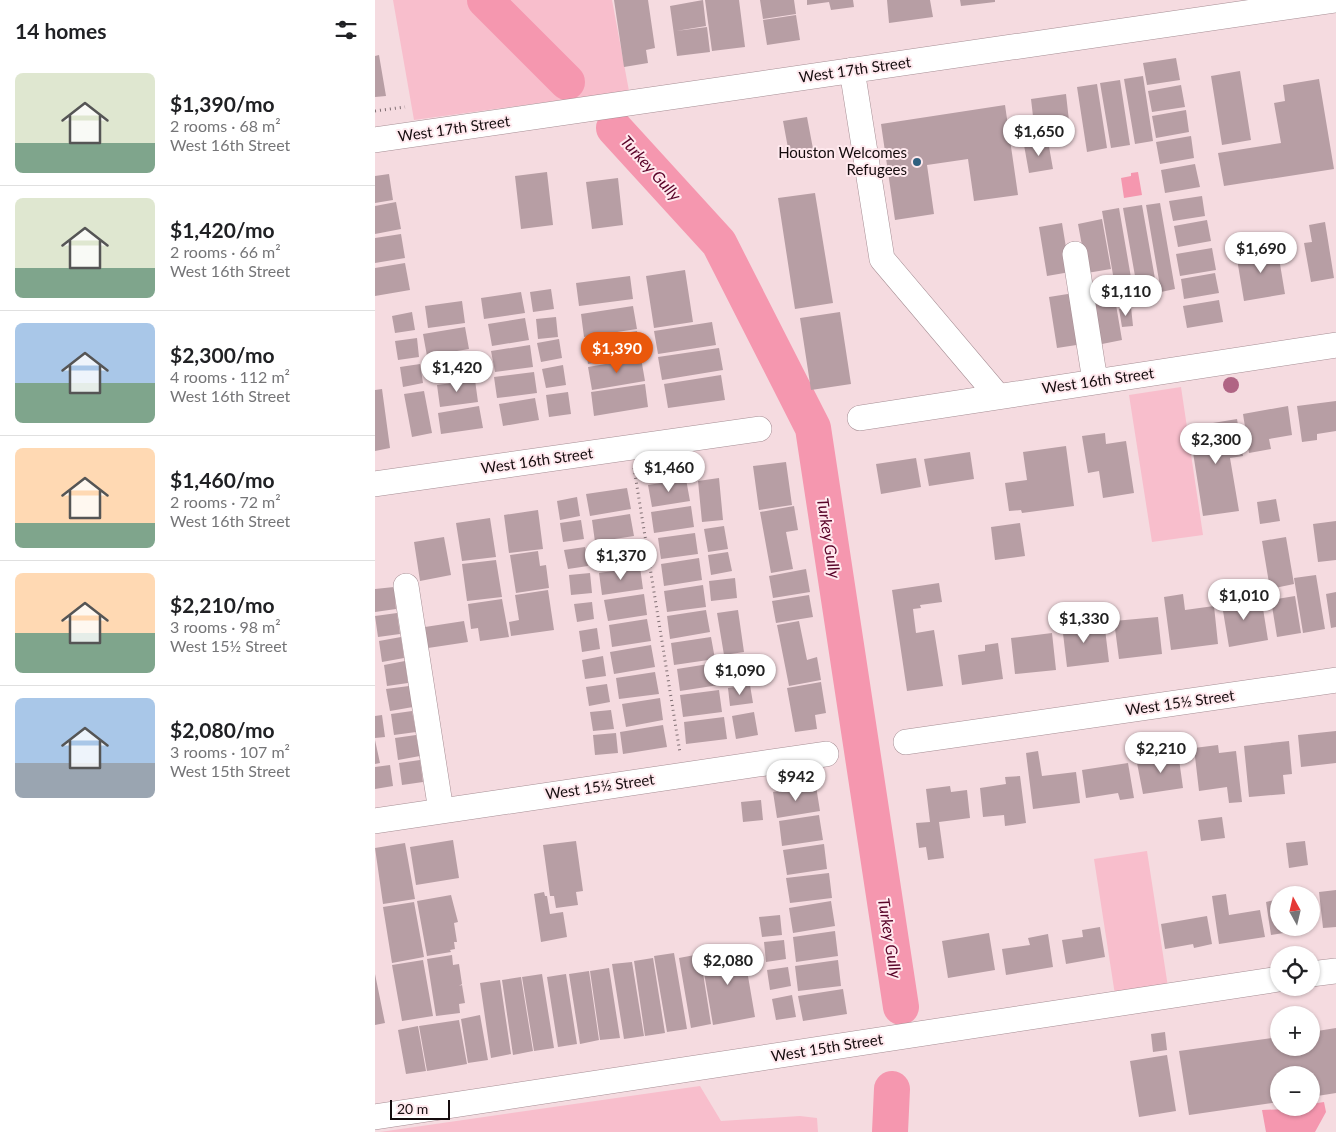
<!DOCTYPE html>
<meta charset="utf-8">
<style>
:root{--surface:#fff;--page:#f6f6f6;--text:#202124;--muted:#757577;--line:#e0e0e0;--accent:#ea580c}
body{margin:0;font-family:Lato,sans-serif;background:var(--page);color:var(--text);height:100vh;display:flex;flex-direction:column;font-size:19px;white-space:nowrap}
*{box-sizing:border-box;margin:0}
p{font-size:16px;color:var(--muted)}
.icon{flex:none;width:28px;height:28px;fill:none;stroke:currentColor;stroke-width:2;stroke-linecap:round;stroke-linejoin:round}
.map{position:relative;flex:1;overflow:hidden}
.drawer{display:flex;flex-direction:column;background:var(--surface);width:375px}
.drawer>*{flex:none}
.needle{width:32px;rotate:352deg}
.buttons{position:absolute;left:895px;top:886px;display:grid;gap:10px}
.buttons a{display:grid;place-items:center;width:50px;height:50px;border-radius:50%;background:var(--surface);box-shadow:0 1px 4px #0004;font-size:25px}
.scale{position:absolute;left:15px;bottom:12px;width:60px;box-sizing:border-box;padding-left:5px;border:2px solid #150c0e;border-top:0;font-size:14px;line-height:18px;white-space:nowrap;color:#150c0e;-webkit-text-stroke:4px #ffe9ee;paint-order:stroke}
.price{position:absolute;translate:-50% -42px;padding:0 11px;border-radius:18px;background:#fff;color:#222;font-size:16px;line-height:32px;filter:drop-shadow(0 1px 2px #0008)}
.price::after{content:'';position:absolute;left:50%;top:30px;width:15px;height:11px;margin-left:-8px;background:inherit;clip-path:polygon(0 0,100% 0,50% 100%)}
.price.selected{background:var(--accent);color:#fff}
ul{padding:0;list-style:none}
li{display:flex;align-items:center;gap:15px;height:125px;padding:0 15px}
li+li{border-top:1px solid var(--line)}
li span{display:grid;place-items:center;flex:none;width:140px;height:100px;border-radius:8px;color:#555}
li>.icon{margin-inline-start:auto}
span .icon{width:60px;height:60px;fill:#fffc;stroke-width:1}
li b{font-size:21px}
h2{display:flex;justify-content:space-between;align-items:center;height:60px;padding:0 15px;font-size:21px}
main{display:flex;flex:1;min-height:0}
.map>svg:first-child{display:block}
</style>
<main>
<section class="drawer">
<h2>14 homes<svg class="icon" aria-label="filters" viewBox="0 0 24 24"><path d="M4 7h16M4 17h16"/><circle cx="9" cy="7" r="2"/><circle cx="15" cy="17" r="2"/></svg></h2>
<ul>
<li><span style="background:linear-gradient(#dfe7d0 70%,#7fa58c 0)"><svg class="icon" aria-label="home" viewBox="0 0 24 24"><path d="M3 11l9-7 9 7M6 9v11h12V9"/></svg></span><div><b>$1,390/mo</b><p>2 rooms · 68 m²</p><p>West 16th Street</p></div></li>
<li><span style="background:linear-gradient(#dfe7d0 70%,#7fa58c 0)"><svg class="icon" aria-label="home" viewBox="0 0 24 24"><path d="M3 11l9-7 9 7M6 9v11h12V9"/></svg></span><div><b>$1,420/mo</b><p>2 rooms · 66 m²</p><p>West 16th Street</p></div></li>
<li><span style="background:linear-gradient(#a9c7e8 60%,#7fa58c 0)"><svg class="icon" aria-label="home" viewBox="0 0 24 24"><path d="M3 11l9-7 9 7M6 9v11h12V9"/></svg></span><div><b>$2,300/mo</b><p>4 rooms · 112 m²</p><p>West 16th Street</p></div></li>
<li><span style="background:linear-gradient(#ffd9b3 75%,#7fa58c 0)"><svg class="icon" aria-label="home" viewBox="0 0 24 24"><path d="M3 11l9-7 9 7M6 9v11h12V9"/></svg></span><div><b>$1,460/mo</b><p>2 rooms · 72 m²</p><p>West 16th Street</p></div></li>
<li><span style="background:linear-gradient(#ffd9b3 60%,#7fa58c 0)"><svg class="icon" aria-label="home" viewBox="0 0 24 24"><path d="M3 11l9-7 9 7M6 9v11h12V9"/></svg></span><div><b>$2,210/mo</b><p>3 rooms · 98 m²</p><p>West 15½ Street</p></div></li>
<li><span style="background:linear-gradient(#a9c7e8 65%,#9aa5b1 0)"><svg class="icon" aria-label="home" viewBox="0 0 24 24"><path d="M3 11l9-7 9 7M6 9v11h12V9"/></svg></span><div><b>$2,080/mo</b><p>3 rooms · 107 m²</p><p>West 15th Street</p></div></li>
</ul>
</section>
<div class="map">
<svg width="961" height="1132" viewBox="0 0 961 1132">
<rect width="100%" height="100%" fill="#f5dbe0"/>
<path fill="#f8becc" d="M18,0H237L254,91L39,120Z
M806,387L828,535L777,542L754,395Z
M772,851L793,987L740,995L719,859Z
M325,1086L346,1121L425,1116L442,1118L443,1132H5Z"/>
<path fill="#f597af" d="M763,172L767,195L749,198L746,178L756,176V173Z
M949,1102L951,1112L940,1132H891L887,1110L936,1108V1104Z"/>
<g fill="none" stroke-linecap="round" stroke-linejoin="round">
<path stroke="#f597af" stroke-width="36" d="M110,0L192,82
M239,128L344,243L438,428L526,1007
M515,1132L517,1089"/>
</g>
<path fill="#b79ea4" d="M239,0H273L280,48L271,50L273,63L249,67Z
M328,0L331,26L301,31L332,27L335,52L302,56L295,6Z
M330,0H364L370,47L337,51Z
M385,0H419L421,14L388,19Z
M432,0H478L479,7L456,10L454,2L432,5Z
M512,0H555L558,17L514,23Z
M585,0H620V2L586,6Z
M421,15L425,40L392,45L388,20Z
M4,55L11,96L0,97V56Z
M801,58L805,80L772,85L768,63Z
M865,71L876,140L847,145L836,76Z
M768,76L778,141L760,144L749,79Z
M944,79L959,169L849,186L843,153L906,143L899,103L910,101L908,85Z
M745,80L755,145L736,148L725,83Z
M722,84L732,148L712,152L702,87Z
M806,85L810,107L777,112L773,91Z
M691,94L694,121L659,125L656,99Z
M630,105L643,195L599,201L593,159L552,165L559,214L520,220L506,124Z
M811,110L814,132L781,138L777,116Z
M432,117L439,154L415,159L408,121Z
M816,136L819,158L785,164L781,142Z
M673,141L678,169L654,173L649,145Z
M820,164L825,187L790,193L786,170Z
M172,172L178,225L146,229L140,176Z
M14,174L18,200L0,203V176Z
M243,178L248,225L217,229L211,182Z
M440,193L458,303L420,309L403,198Z
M827,196L830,216L798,221L794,201Z
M21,202L26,229L0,234V206Z
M785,203L800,289L786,292L771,205Z
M767,205L782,290L763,293L748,208Z
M744,208L759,295L742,298L727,211Z
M727,219L736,269L712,273L703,224Z
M832,220L836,241L803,247L799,226Z
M950,222L959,278L936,282L929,243L937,242L934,225Z
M687,223L695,272L672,276L664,227Z
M26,234L30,258L0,263V238Z
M902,246L910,294L869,301L861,253Z
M837,248L841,270L805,276L801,254Z
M30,263L35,290L0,296V268Z
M310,270L318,322L279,328L271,276Z
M840,273L844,293L809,299L806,279Z
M255,276L258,299L204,306L201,283Z
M738,287L747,340L722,345L713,291Z
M176,289L179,309L158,312L155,292Z
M146,292L150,313L109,319L106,298Z
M699,293L708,344L682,348L674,297Z
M844,300L848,322L812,328L808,306Z
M87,301L90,323L53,328L50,306Z
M258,306L262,329L209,337L206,314Z
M756,307L758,326L747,327L744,309Z
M37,312L40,330L20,333L17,316Z
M465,312L476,384L436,390L425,318Z
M181,317L183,337L163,339L161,319Z
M150,318L154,340L117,346L113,324Z
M337,322L341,345L283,354L279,331Z
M90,327L94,349L52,356L48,334Z
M262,331L266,355L213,364L209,339Z
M42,338L44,357L23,360L20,341Z
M184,339L187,358L166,362L162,343Z
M155,345L158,367L120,372L116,351Z
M344,348L348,370L287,380L283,357Z
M95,354L99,375L60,381L57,360Z
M266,358L270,381L217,390L213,367Z
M45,364L48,383L28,387L25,367Z
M188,365L191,385L171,388L167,369Z
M159,372L162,393L122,398L119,377Z
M346,375L350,400L293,408L289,384Z
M100,380L103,402L65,407L62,385Z
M270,384L273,407L219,416L216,392Z
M7,389L15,448L0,451V390Z
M49,391L57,433L37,437L29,394Z
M193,392L196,414L174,417L171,395Z
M160,398L164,420L128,426L124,404Z
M961,401V431L942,434V440L927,442L922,406Z
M104,406L108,428L66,434L63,413Z
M913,406L917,435L894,439L896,449L874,453L868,414Z
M862,419L868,456L855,458L864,511L828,516L814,427Z
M730,433L731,444L751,441L759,493L728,498L724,471L713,473L707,436Z
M691,446L699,506L647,513L646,510L634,511L630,483L652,480L648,452Z
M595,452L599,479L554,486L549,459Z
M541,458L546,487L506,494L501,464Z
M411,462L417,505L384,510L378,466Z
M344,478L348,520L327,522L323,481Z
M311,479L315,501L277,507L273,485Z
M252,488L256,509L215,516L211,494Z
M202,497L205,516L185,520L182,501Z
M901,499L905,521L885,524L882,502Z
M316,506L319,527L279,533L276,512Z
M419,506L423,530L411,532L418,569L396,573L385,512Z
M163,510L168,549L134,553L129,515Z
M255,514L259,536L220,542L217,520Z
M115,518L121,557L87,561L81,523Z
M206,520L209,539L188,542L185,523Z
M961,521V560L943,562L938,524Z
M645,523L650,556L620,560L616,527Z
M349,526L353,549L333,552L329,529Z
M320,533L323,554L286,559L283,538Z
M69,537L76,575L45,581L39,542Z
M911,537L919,584L895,589L887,541Z
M261,541L264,563L224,568L221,546Z
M210,547L213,566L193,569L189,550Z
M163,551L165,566L171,565L174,588L141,593L135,555Z
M353,552L357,571L336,575L333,555Z
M324,558L327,580L289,586L286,564Z
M121,560L127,597L92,601L87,564Z
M265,567L268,589L227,595L224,573Z
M431,569L435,592L398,598L394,576Z
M215,573L217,593L196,595L194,575Z
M941,575L950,629L928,633L919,578Z
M360,578L362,598L336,601L334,581Z
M564,583L567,602L545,605L546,608L538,609L541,633L559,630L568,686L532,691L517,590Z
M328,585L331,607L292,612L289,591Z
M19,587L21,609L0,612V589Z
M173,590L179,630L136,636L134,622L144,620L140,595Z
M961,592V627L956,628L951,594Z
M269,594L272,615L233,621L229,600Z
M808,594L810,610L839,606L843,644L796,650L789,597Z
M434,595L438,617L401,623L397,601Z
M867,596L868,600L886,596L893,640L854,647L846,599Z
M920,596L926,633L902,637L896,600Z
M127,599L134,637L105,641L103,628L96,629L93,604Z
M217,602L219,619L202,622L199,604Z
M331,610L335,632L295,639L292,616Z
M363,610L369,652L349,655L342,613Z
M22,613L25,634L3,637L0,616Z
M707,613L710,632L730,629L734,662L692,667L687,625L697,624L696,614Z
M783,617L787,654L744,659L739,621Z
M272,619L276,641L237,647L234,625Z
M89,621L93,642L53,648L50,627Z
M424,621L432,660L442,657L446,680L414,686L402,625Z
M222,628L225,649L207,652L204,631Z
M677,633L681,670L640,674L636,638Z
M26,637L29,658L7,662L4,641Z
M336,637L340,659L299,665L296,643Z
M623,643L628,679L587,685L583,655L610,651V645Z
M276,645L280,667L239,674L235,652Z
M228,656L231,676L210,679L207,660Z
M371,659L374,679L353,681L350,662Z
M30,661L33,683L12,686L9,665Z
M340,663L344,685L305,691L302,669Z
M280,672L284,694L244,699L241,678Z
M446,682L451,713L440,715L442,729L420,732L412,688Z
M232,684L235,702L214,706L211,687Z
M375,685L378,703L355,706L353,688Z
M34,686L38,707L15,711L11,689Z
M344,690L347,712L308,717L305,695Z
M285,698L288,720L251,727L247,704Z
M236,710L239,729L218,731L215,712Z
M37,711L41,732L19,735L16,714Z
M379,712L383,735L361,739L357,716Z
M7,715L10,737L0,738V716Z
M349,717L352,739L311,744L309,722Z
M288,725L292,747L248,754L245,732Z
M961,731V763L926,767L923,735Z
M241,733L243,753L220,755L218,735Z
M41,735L45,756L23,760L20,738Z
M0,740L5,763L0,764Z
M914,741L917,774L908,775L910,794L874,797L869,746Z
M843,745L844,753L861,751L867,802L854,803L852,787L824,791L819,748Z
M663,751L667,776L701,772L705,803L658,809L651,753Z
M803,752L808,788L768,794L762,763L786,759L785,755Z
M45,760L48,782L27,785L24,763Z
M753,763L759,798L745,800L743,793L711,798L707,770Z
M15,765L18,786L0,789V767Z
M645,776L651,823L630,826L629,815L608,817L605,788L631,784L630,777Z
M441,786L445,811L402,818L398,792Z
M575,786L576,792L592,790L595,818L564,822L569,858L553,860L551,847L544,848L541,823L555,822L551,789Z
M386,800L388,820L368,822L366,802Z
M444,815L448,840L407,846L404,821Z
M847,817L850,838L826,841L823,820Z
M78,840L84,878L41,885L35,847Z
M201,841L208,891L201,892L203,905L181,908L179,896H175L168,845Z
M930,841L933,865L914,868L911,843Z
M30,843L40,899L8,904L0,848Z
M449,844L452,869L412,875L408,850Z
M454,873L457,898L415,903L411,878Z
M961,890V927L948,928L944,892Z
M169,892L170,896H172L175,914L188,912L192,937L166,942L159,894Z
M851,894L854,915L885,910L890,937L844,944L837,896Z
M76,895L83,922L79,923L82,942H79L80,949L75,950L76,952L52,956L42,901Z
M904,899V928L934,929L896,935L891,902Z
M456,901L460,926L418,933L414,908Z
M39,902L49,957L17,963L8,907Z
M405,915L407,935L387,937L384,917Z
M832,916L837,944L819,948L818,944L790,949L786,924Z
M725,927L730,957L691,964L687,940L708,937L707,930Z
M460,931L463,956L421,962L418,937Z
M614,933L620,970L573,978L567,941Z
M673,934L678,967L631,975L627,949L655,945L653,938Z
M409,940L411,959L391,962L389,942Z
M368,947L380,1017L338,1025L326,955Z
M299,953L312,1029L292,1032L279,956Z
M325,954L336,1024L316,1028L304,958Z
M77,955L78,965L84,964L87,984L84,986L87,985L90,1003L84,1004L85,1013L61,1016L52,959Z
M278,958L290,1033L270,1036L259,961Z
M48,960L58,1016L27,1021L17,965Z
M463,960L466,986L423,991L420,966Z
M257,962L269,1036L249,1039L237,964Z
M413,967L416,986L395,990L392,970Z
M234,968L245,1038L225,1040L215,971Z
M214,971L224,1040L205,1044L194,974Z
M0,974L10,1023L0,1025Z
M167,974L179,1048L159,1051L147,977Z
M191,974L202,1044L183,1047L172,977Z
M146,977L158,1051L138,1055L127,980Z
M125,980L136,1054L116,1058L105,983Z
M468,989L472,1014L428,1021L423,996Z
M417,995L421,1017L401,1020L397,999Z
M105,1015L113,1060L93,1063L86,1019Z
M84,1020L92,1064L52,1071L44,1026Z
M43,1026L51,1071L31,1074L23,1030Z
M961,1028V1093L936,1097V1075H904V1102L814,1115L804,1051L904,1037V1048H936V1032Z
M790,1032L792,1050L778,1052L776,1034Z
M792,1055L801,1111L764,1117L755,1061Z"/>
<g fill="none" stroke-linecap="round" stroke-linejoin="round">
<defs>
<path id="minor" d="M477,70L507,259L622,395
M0,140L960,0
M700,254L720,381
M485,418L961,345
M0,484L384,429
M31,586L66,811
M531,742L961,680
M0,821L451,754
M936,974L961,971
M0,1117L904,979"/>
</defs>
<use href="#minor" stroke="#a68e94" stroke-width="26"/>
<path stroke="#7f6e72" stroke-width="3" stroke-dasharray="1 4" stroke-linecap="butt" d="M0,111L30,107
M259,468L305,753"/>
<use href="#minor" stroke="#fff" stroke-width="25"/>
</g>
<circle fill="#b06584" cx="856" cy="385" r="8"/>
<circle fill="#30607f" stroke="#ffe9ee" stroke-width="2" cx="542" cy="162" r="5"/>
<g text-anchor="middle" stroke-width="4" stroke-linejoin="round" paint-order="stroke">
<g font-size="15" fill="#150c0e" stroke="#ffe9ee">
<text transform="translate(480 70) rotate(-8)" y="5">West 17th Street</text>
<text transform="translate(79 129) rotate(-8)" y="5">West 17th Street</text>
<text transform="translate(723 381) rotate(-8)" y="5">West 16th Street</text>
<text transform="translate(162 461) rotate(-8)" y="5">West 16th Street</text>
<text transform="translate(805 703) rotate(-8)" y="5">West 15½ Street</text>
<text transform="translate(225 787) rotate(-8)" y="5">West 15½ Street</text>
<text transform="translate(452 1048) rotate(-9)" y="5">West 15th Street</text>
</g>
<g font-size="15" fill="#150c0e" stroke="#ffe9ee" text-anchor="end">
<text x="532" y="158">Houston Welcomes<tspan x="532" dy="17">Refugees</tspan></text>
</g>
<g font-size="16" font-style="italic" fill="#590328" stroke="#ffe9ee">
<text transform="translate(276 168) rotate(48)" y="6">Turkey Gully</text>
<text transform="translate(454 538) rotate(81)" y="6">Turkey Gully</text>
<text transform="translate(515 938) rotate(81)" y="6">Turkey Gully</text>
</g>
</g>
</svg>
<div class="buttons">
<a><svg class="needle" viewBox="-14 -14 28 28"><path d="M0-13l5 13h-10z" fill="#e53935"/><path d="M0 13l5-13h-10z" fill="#757577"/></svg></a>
<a><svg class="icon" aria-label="locate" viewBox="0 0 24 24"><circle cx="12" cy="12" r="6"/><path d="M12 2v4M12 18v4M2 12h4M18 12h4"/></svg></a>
<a>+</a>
<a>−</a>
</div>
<div class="scale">20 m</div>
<b class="price" style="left:664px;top:157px">$1,650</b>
<b class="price" style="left:886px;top:274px">$1,690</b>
<b class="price" style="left:751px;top:317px">$1,110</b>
<b class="price selected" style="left:242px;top:374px">$1,390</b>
<b class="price" style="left:82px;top:393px">$1,420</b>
<b class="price" style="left:841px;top:465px">$2,300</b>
<b class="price" style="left:294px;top:493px">$1,460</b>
<b class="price" style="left:246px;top:581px">$1,370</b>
<b class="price" style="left:869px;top:621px">$1,010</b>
<b class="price" style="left:709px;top:644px">$1,330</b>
<b class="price" style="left:365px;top:696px">$1,090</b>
<b class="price" style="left:786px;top:774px">$2,210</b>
<b class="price" style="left:421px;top:802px">$942</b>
<b class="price" style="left:353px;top:986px">$2,080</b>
</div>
</main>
